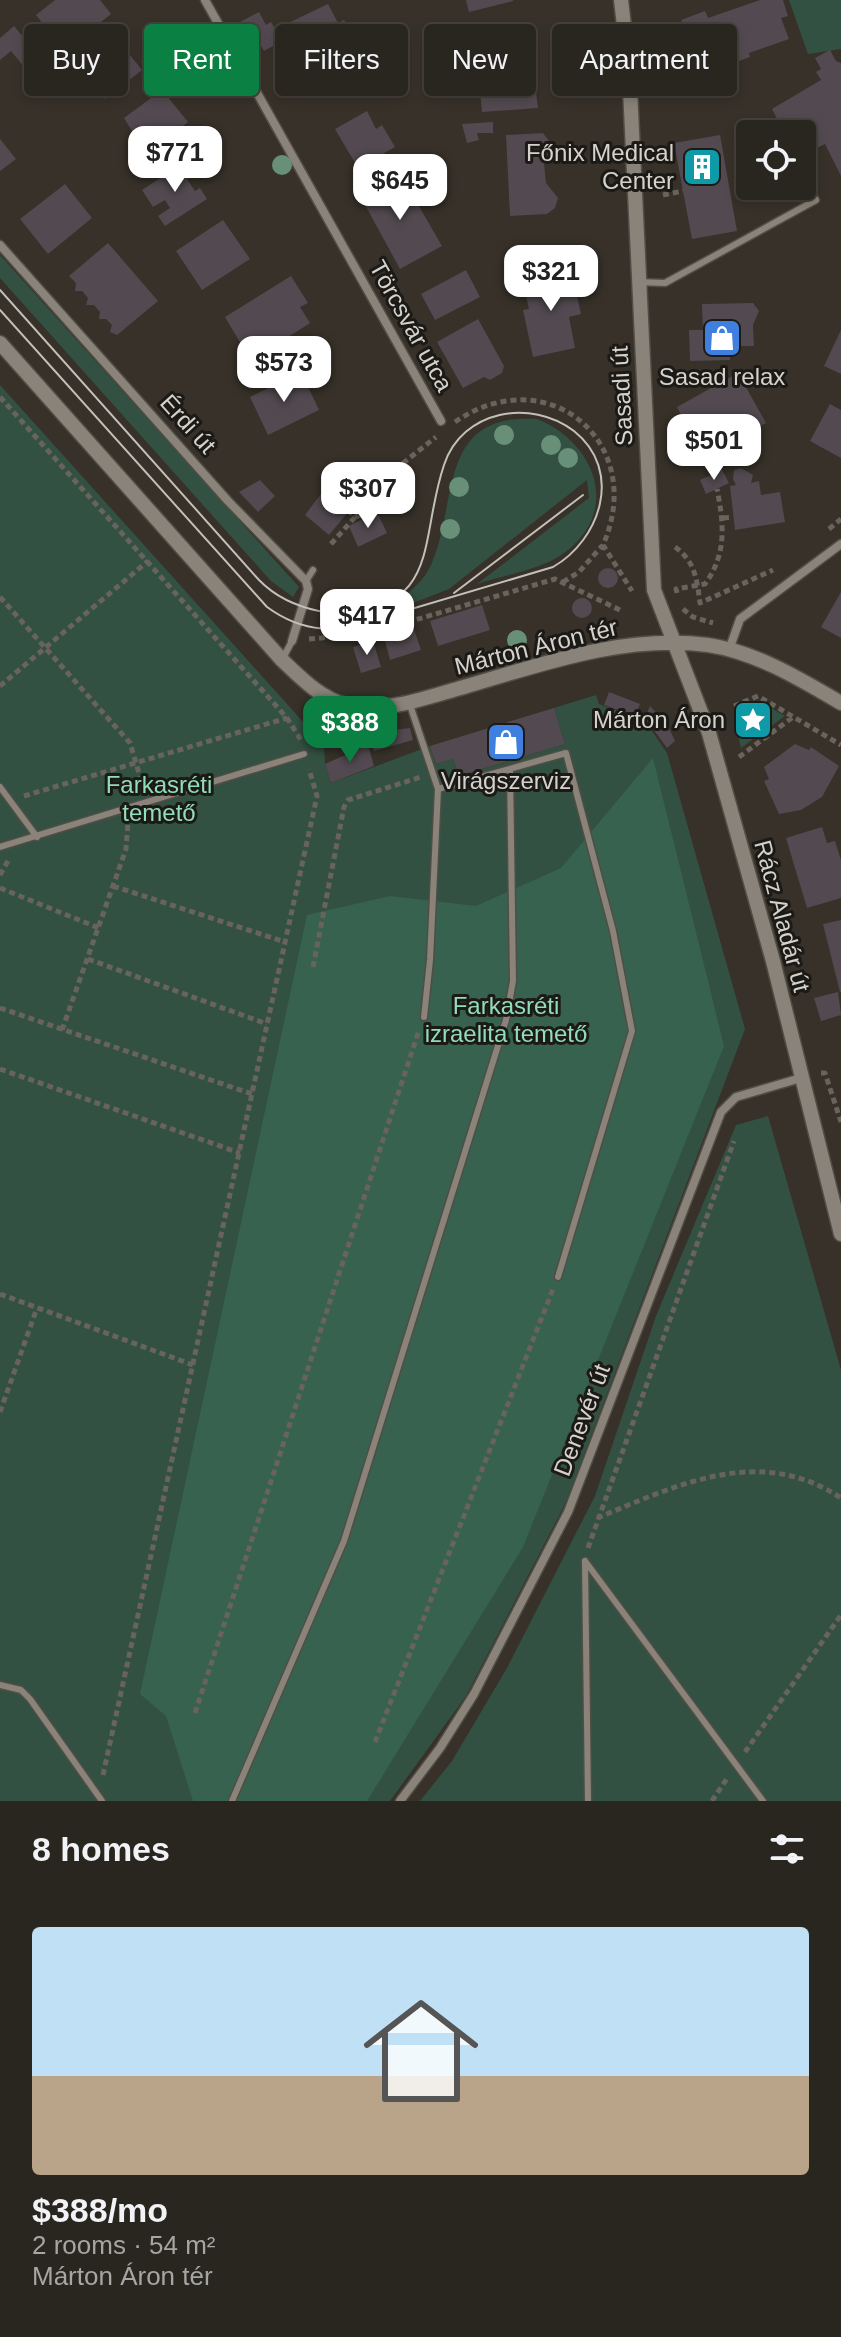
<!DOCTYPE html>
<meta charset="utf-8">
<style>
:root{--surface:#29251f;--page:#312d28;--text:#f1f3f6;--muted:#a5a5a4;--line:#45423d;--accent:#0b8043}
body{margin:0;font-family:Helvetica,sans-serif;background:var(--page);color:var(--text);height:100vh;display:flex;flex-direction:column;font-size:30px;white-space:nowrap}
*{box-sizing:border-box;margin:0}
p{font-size:26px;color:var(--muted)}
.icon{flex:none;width:44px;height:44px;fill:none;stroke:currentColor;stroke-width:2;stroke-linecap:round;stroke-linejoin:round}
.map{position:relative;height:1801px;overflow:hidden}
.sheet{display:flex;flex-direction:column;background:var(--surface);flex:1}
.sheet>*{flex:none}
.top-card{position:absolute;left:24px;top:24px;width:794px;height:72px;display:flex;gap:16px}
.buttons{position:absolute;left:736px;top:120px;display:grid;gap:16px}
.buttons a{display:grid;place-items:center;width:80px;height:80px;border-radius:8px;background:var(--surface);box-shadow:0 4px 12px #0003,0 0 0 2px var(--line);font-size:40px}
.price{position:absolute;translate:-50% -68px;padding:0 18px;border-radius:16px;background:#fff;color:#222;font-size:26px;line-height:52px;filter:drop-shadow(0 2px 4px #0008)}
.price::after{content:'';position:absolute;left:50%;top:48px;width:24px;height:18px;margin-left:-12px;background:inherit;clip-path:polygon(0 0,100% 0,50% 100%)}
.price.on{background:var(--accent);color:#fff}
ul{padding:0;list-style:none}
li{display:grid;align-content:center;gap:16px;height:424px;padding:0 32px}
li+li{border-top:2px solid var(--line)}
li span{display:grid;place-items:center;height:248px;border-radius:8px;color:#555}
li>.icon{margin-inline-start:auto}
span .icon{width:144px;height:144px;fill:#fffc;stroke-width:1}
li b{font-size:34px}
h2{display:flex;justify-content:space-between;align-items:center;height:96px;padding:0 32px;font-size:34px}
.pill{padding:0 28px;border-radius:8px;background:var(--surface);box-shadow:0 4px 12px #0003,0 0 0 2px var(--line);font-size:28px;line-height:72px}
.pill.on{background:var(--accent);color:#fff}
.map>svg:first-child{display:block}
</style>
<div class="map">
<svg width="841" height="1801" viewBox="0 0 841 1801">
<rect width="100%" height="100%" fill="#373129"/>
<path fill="#335143" d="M789,0H841V49L808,54Z
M0,255L299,587L293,597L271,581L0,278Z
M0,385L324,745L325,764L331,783L430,746L436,764L453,759L459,776L565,744L554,708L596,695L599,704L645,721L667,753L745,1029L566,1502L466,1696L390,1801H0Z
M537,419C595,442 622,511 564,553C541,570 504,575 477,584L589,498L587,480L449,589L395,610L390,607C404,595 420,586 429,569C460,507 434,412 537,419Z
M759,701L785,716L741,748C736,726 730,704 759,701Z
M768,1116L841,1370V1801H420L452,1761L507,1668L595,1496L656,1316L736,1125Z"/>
<path fill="#36624f" d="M653,758L724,1046L523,1547L367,1801H193L166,1716L140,1694L307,915L390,896L476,906L561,868Z"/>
<path fill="#524a50" d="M55,0H100L111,14L64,51L36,15Z
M466,0H513V1L469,12Z
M760,0H783L788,16L781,18L789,39L749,53L750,57L739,61L738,57L699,70L681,20L705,11L708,18Z
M328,4L338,23L344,20L354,37L350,45L317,64L312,54L301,60L282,26Z
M259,12L266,25L271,22L282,41L264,51L253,32L247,36L240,22Z
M14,26L52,71L37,83L11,51L0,60V38Z
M113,34L142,70L105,99L76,63Z
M530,46L538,108L482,112L476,50Z
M830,50L836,61L841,63V176L825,144L817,148L813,141L802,147V134H785L772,109L821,80L816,72L821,69L815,58Z
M162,90L188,122L151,151L147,146L143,149L124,118Z
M367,111L376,129L382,125L395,147L358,168L335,129Z
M493,122V133H477L479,140L467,143L462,124Z
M543,133L554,148L552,158L544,163L546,183L558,198L555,208L547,214L510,216L506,135Z
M720,135L737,231L692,239L674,143Z
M0,139L16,159L0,171Z
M183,163L193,176L187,179L195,191L200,188L207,199L165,226L158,216L170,208L165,200L153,207L142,190Z
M385,176L396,196L409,189L442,246L400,269L358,192Z
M65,184L92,218L48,254L20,219Z
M223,220L250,259L202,290L176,251Z
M108,243L158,301L117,335L110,332L112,325L106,319H99L100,312L94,305H86L88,298L82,291H75L76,283L69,276Z
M466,270L480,297L435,320L421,294Z
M572,272L581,314L569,317L575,348L533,357L523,310L529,309L523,282Z
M291,276L308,303L300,307L310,323L260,355L250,339L241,344L225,317Z
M753,303L759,311L753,325L754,346H730V360L690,361L689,330H703L702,304Z
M478,319L504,366L502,373L490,380L484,377L463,388L437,342Z
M841,330V374L824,366Z
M301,372L319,410L268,435L250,397Z
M738,373L766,423L705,457L694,437L677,445L675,419L681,415L677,407Z
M830,404L841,410V458L810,441Z
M741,468L753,475L751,483L759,481L761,495L780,492L785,522L735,530L730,486L736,485L733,479L734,470Z
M388,470L393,500L367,502L349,511L329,535L305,515L327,486L352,473Z
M722,470L729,483L706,494L700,480Z
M260,480L275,496L258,512L239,492Z
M377,512L387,533L358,547L349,526Z
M598 578a10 10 0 1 1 20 0a10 10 0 1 1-20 0Z
M841,592V638L821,627Z
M572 608a10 10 0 1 1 20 0a10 10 0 1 1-20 0Z
M482,605L490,630L438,646L430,621Z
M414,629L421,650L390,660L384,637Z
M373,641L381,667L361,673L353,647Z
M609,692L640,704L635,716L604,705Z
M650,706L668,726L675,741L667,748L645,718Z
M554,708L565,744L459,776L453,759L436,764L430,746Z
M410,728L413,740L374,751L369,733Z
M795,744L809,750L811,747L839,766L822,797L801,810L779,814L764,781L769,779L764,767Z
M368,745L374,766L331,783L325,764Z
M822,827L827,843L835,841L841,860V898L807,908L786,838Z
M841,920V992H840L823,924Z
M838,992L841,1015L821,1021L814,998Z"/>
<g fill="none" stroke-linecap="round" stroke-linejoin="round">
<defs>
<path id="service" d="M743,137L750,148
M772,186L776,193L788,186
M638,282L665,283L816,200L802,179
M306,581L313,570
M282,660L292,641
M409,702L438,789L430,960L424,1017
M0,787L37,837
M438,789L566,753L613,931L632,1031L558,1277
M0,847L304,754
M585,1561L763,1801
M585,1561L588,1801
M0,1685L21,1690L30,1699L102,1801
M232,1801L344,1541L506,1020L513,981L510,769"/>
<path id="minor" d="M205,0L441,421
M0,245L228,501L306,581L308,589L292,641
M729,650L740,619L841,544
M400,1801L440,1748L474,1694L568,1512L721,1112L736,1097L801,1078"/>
<path id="tertiary" d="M621,0L629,68L654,590L709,733L773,961L841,1234
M0,343L282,660C301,678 320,698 346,705C385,714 427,697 464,687C542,664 625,634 708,645C756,652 800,679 841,703"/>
</defs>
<use href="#service" stroke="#514d46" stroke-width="9"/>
<use href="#minor" stroke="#514d46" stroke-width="11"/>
<use href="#tertiary" stroke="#514d46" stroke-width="17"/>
<path stroke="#68635c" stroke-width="5" stroke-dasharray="6 4" stroke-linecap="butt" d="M663,195L683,191
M0,397L287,718L301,740
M455,422C548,358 648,443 603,545L632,591
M355,517L397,504L392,472L436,437
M723,518L733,517
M829,529L841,519
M331,544L355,517L349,511
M675,547C695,561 697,580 700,603L773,570
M563,582L579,572L602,546
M677,593L676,589L705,584C727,554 724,524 717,489
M0,597L130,743L144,790
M683,609L693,617L713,623
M309,639L367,634L555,579L620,610
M0,686L148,561
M734,706L758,696L841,745
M312,743L326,717
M739,757L793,717
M24,796L287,718
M0,875L8,861
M113,886L285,942
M0,888L99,928
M88,959L267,1024
M313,967L344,807L348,800L421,777
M0,1008L252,1094
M62,1030L126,849L128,822
M0,1069L240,1153
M821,1073H825L841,1122
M0,1294L193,1365
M0,1412L37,1308
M597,1518C678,1485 759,1444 841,1498
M588,1548L734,1141
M195,1713L419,1030
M375,1742L553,1289
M745,1752L841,1615
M103,1775L317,796L309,769
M712,1801L728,1777"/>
<use href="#service" stroke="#898379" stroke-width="6"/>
<use href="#minor" stroke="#898379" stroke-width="8"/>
<use href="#tertiary" stroke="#898379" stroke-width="14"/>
<path stroke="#c3bfb9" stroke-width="2" d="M0,290L259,580C293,615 345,617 391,615L553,567C600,540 624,471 574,431C531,398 462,410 444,465C418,542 443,611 331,613
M0,310L267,607C304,634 338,633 380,620
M454,593L583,495"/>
</g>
<g fill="#688f78">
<circle cx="282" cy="165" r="10"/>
<circle cx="504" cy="435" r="10"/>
<circle cx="551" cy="445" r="10"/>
<circle cx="568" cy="458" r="10"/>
<circle cx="459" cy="487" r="10"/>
<circle cx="450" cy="529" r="10"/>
<circle cx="517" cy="640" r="10"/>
</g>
<defs>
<symbol id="building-square" viewBox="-11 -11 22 22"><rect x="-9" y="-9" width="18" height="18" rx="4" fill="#0f9aa8" stroke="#1c1a16"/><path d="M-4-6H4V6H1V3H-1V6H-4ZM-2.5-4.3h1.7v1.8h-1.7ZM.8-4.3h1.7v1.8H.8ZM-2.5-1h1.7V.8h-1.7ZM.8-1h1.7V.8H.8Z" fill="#fff"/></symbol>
<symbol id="shop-square" viewBox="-11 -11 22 22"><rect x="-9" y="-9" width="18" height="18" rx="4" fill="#3f7fe0" stroke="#1c1a16"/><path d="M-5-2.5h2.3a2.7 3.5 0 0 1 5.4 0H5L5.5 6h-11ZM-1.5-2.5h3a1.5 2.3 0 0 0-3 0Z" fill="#fff"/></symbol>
<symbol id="sight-square" viewBox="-11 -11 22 22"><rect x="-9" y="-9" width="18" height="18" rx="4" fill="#0f9aa8" stroke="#1c1a16"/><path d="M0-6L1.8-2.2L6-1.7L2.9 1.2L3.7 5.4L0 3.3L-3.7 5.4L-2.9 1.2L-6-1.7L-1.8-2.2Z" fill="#fff"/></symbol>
</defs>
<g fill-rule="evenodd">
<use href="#building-square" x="680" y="145" width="44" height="44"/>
<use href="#shop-square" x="700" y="316" width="44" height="44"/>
<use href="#sight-square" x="731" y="698" width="44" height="44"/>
<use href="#shop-square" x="484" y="720" width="44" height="44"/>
</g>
<g text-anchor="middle" stroke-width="6" stroke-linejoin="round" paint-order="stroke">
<g font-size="24" fill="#d5d1cc" stroke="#1c1a16" text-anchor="end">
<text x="674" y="161">Főnix Medical<tspan x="674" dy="28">Center</tspan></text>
<text x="722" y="385" text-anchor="middle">Sasad relax</text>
<text x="725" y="728">Márton Áron</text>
<text x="506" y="789" text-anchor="middle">Virágszerviz</text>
</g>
<g font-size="24" fill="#d5d1cc" stroke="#1c1a16">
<text transform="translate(411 326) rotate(61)" y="8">Törcsvár utca</text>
<text transform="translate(622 396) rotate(-93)" y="8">Sasadi út</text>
<text transform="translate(188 424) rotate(48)" y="8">Érdi út</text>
<text transform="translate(536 647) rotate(-14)" y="8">Márton Áron tér</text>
<text transform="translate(782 916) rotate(75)" y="8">Rácz Aladár út</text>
<text transform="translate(582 1420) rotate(-69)" y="8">Denevér út</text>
</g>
<g font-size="24" fill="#91dcb9" stroke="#1c1a16">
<text x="159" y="793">Farkasréti<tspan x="159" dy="28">temető</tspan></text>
<text x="506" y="1014">Farkasréti<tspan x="506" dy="28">izraelita temető</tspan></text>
</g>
</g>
</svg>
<div class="buttons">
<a><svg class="icon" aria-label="locate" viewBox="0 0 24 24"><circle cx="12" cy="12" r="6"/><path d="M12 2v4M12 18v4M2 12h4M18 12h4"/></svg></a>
</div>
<b class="price" style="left:175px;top:194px">$771</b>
<b class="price" style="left:400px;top:222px">$645</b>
<b class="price" style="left:551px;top:313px">$321</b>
<b class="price" style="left:284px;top:404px">$573</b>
<b class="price" style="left:714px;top:482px">$501</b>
<b class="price" style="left:368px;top:530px">$307</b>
<b class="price" style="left:367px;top:657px">$417</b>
<b class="price on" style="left:350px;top:764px">$388</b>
<div class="top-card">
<a class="pill">Buy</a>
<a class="pill on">Rent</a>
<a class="pill">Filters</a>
<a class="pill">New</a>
<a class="pill">Apartment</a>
</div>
</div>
<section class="sheet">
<h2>8 homes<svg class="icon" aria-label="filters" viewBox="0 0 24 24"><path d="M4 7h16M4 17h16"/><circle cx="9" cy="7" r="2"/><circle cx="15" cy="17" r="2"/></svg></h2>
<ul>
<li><span style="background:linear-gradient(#bfe0f5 60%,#b9a48a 0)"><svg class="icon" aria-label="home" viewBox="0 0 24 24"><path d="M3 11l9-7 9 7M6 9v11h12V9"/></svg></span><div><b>$388/mo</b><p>2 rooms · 54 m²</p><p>Márton Áron tér</p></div></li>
</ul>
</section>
